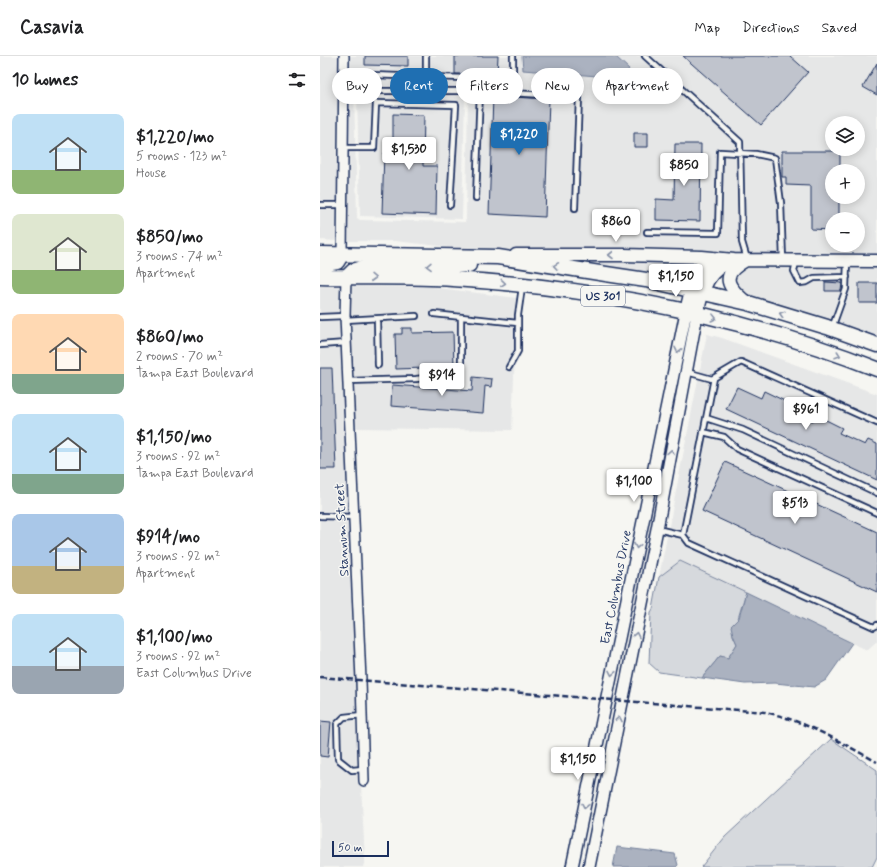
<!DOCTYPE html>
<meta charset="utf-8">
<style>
:root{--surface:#fff;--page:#f2f2f2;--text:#202124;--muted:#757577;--line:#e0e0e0;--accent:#1f6fb2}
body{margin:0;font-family:Mynerve,sans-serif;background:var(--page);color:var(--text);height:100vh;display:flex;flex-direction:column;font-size:15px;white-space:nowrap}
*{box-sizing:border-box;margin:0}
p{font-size:13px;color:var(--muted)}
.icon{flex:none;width:22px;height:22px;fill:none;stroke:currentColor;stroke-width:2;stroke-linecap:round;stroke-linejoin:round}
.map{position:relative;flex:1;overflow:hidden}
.panel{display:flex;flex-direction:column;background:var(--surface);width:320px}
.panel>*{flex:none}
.guide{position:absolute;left:12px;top:12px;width:380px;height:36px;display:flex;gap:8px}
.controls{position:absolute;left:505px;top:60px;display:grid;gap:8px}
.controls a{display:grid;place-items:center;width:40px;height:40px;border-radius:50%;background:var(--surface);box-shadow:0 2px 10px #0003;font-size:20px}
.scale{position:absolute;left:12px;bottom:10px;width:57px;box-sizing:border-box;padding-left:4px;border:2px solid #1b2f5e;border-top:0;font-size:11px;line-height:14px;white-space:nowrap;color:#1b2f5e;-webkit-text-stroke:3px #f6f6f2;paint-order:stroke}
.price{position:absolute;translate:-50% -34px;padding:0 9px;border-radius:4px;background:#fff;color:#222;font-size:13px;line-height:26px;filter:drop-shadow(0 1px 2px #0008)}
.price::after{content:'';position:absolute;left:50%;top:24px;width:12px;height:9px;margin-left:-6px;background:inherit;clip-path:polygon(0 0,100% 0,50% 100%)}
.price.active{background:var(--accent);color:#fff}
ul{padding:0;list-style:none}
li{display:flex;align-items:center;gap:12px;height:100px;padding:0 12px}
li span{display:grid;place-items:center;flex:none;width:112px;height:80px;border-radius:8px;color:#555}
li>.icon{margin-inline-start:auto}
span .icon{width:48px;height:48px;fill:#fffc;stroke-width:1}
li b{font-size:17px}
h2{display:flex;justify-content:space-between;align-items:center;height:48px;padding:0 12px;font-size:17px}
.pill{padding:0 14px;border-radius:18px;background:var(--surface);box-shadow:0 2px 10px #0003;font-size:14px;line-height:36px}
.pill.active{background:var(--accent);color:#fff}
header{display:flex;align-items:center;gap:24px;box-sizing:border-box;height:56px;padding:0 20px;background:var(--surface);border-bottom:1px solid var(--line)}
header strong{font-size:19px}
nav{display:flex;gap:22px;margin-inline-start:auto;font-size:14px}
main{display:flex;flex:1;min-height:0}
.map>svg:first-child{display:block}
</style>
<header>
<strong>Casavia</strong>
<nav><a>Map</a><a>Directions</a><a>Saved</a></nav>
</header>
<main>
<section class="panel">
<h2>10 homes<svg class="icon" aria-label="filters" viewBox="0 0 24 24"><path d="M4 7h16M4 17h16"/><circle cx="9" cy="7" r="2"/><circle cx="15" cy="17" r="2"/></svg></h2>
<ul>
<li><span style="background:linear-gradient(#bfe0f5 70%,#8fb573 0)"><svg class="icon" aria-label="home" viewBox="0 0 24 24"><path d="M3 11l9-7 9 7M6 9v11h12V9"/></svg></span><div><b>$1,220/mo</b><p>5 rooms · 123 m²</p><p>House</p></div></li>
<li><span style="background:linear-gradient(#dfe7d0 70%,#8fb573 0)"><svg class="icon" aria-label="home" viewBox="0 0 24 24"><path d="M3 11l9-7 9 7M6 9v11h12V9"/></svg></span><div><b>$850/mo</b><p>3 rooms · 74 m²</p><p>Apartment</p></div></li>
<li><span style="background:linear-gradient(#ffd9b3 75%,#7fa58c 0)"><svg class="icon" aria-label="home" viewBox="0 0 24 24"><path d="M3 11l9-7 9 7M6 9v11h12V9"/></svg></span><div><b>$860/mo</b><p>2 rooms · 70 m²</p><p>Tampa East Boulevard</p></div></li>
<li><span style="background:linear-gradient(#bfe0f5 75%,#7fa58c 0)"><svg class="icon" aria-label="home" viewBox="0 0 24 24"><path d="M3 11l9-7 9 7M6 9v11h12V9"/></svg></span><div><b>$1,150/mo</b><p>3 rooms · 92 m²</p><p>Tampa East Boulevard</p></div></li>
<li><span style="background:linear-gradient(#a9c7e8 65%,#c2b280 0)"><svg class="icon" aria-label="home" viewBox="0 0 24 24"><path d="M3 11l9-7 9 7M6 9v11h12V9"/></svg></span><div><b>$914/mo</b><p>3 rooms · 92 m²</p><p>Apartment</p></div></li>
<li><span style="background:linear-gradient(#bfe0f5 65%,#9aa5b1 0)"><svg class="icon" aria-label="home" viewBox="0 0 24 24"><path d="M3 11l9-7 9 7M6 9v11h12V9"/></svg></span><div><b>$1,100/mo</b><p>3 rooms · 92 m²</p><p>East Columbus Drive</p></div></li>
</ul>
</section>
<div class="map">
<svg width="557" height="811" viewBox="0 0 557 811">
<rect width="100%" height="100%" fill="#f6f6f2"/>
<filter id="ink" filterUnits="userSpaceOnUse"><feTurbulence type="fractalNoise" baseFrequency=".025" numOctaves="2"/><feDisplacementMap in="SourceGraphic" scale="8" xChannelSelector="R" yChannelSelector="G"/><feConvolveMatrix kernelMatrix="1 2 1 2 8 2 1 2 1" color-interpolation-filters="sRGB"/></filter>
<g filter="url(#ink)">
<path fill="#e6e7e7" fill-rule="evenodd" d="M0,0H20L19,185L0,184Z
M28,0H202L203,14L309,13L295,0H557V200L429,199L428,198L425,199L395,198L393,196L391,197L230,195L174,196L75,185H28ZM34,36H146L148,38L146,163L145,166L40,164L37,162ZM512,67H538V93H512ZM512,115H538V141H512ZM512,163H538V189H512Z
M37,39H145L142,163L40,160Z
M247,204L383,205L367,229Z
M429,208L557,209V285L428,242L413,227L414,218Z
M0,230H19L37,623L40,728L41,729L45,804L43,811H0Z
M28,230L111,231L197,242L192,374L34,372Z
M387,278L402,282L557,338V585L547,594L360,505L339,521Z"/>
<path fill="#d6d9dd" stroke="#78849e" d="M360,505L426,536L413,579L417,588L408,602L400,600L382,622L339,616L329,607L331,556L333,553L339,521Z
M511,683L557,714V801L552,811H381L405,781Z"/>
<path fill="#abb2c0" stroke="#717e99" d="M202,0H295L309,13L302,22L203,14Z
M426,536L532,587L506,624L494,631L455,627L425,628L382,622L400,600L408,602L417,588L413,579L411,570L419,562Z
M297,791L355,798L358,809L356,811H293Z"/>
<path fill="#c0c4cd" stroke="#1b2f5e" d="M45,0H88V10L45,9Z
M135,0H178L177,19L135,18Z
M363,0H470L488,16L441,69Z
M557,7V39L543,31Z
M173,40L229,43L225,161L169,158Z
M73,58L104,59L103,110H117L116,159L62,157L64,97H73Z
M314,77H328V91H314Z
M355,88H381L380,165L336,164V143L354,144Z
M462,95H520V115H512V141H519V163H512V174L491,173V130L466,129V121H462Z
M505,226L522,227L521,235H505Z
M539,227H557V247H539Z
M82,272H92V277L133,276L134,311L76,313L75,278H82Z
M0,312H12L16,413H0Z
M153,321L172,323L171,331L165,330L163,357L71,350L72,329L152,335Z
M417,331L441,342L444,335L471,348L469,354L493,365L496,359L522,372L519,377L545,389L548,384L557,388V424L406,353Z
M405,406L557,476V536L382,455Z
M0,665L11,666L8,701L0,700Z"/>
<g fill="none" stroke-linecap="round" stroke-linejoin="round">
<defs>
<path id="service" d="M325,0L420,86L422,186L427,203
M24,18L106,21V0
M106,21L189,23L193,20V0
M24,35H160L156,142
M160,35L259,41L255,152
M24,92H54L56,47L136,49L130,149
M0,149H24
M327,176L398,177L400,96L436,98L455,102L461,147L463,204
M476,206L474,215L480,227L487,226L494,222L527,221
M114,258L198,267
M0,261L25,260
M57,263L58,309
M25,264L96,260
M512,272L526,233L527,206
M0,289L26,287
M189,311L198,295V259L202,231
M367,316L392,323L421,306L557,367
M28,325L96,323L141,318V261
M386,362L423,374L557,437
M383,376L404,381L417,393L557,457
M0,460L34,461
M337,473L363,479L394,322
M363,479L369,487L554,571L557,569
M42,659L24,661L17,668L18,703L32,714L43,713"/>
<path id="minor" d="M22,198L24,0
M26,221L25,260L41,624L44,725"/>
<path id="tertiary" d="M252,811L366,256
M269,811L337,473L377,258"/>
<path id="secondary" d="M196,199H304L382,201L414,204L557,205
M426,204C398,220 408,231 427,247
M366,256C371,231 374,219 393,202
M377,258C383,233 386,215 413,204"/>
<path id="primary" d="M0,198L178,201L286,218L326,224L428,247L507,271L557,289
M0,209L17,206L22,198
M0,221C44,222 89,220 133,223C277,232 422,260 557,313
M27,221L33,215L46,211L149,209"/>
</defs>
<use href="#service" stroke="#1b2f5e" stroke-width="8"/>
<use href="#minor" stroke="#1b2f5e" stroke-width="12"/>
<use href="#tertiary" stroke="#1b2f5e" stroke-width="14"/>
<use href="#secondary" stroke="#1b2f5e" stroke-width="15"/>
<use href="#primary" stroke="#1b2f5e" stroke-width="17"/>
<use href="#service" stroke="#f6f6f2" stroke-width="4.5"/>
<use href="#minor" stroke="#f6f6f2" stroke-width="9"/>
<use href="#tertiary" stroke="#f6f6f2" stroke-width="11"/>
<use href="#secondary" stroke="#f6f6f2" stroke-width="12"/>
<use href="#primary" stroke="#f6f6f2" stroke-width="14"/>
<path stroke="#1b2f5e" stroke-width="2.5" stroke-dasharray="6 3" stroke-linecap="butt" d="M0,621L445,656C486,665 520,686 557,706"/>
</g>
<defs><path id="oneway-chevron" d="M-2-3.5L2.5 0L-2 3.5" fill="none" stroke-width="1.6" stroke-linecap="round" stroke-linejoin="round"/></defs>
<g stroke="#8892a8">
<use href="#oneway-chevron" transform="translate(291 199) rotate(180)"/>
<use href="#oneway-chevron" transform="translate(109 210) rotate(179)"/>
<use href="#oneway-chevron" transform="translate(236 210) rotate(-172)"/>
<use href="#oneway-chevron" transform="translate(53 222) rotate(1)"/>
<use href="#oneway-chevron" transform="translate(183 227) rotate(5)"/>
<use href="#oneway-chevron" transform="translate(462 258) rotate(-163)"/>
<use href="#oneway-chevron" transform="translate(394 262) rotate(14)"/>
<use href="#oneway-chevron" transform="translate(358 294) rotate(102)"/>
<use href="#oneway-chevron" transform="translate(518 299) rotate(19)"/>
<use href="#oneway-chevron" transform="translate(351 396) rotate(-80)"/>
<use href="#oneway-chevron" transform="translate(317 490) rotate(101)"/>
<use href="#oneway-chevron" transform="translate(316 579) rotate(-79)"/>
<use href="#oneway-chevron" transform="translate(292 617) rotate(101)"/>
<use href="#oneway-chevron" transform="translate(299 663) rotate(-79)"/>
<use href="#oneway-chevron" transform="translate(265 750) rotate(101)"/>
</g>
</g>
<g text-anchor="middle" stroke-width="3" stroke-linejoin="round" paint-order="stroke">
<rect fill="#f6f6f2" stroke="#5d6b8a" stroke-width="1" x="261" y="230" width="44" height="20" rx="3"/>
<g font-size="12" font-weight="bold" fill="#1b2f5e">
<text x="283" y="244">US 301</text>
</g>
<g font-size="13" fill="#1b2f5e" stroke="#f6f6f2">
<text transform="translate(21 474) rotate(-93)" y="5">Stannum Street</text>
<text transform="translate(295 531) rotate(-79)" y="5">East Columbus Drive</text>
</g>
</g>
</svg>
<div class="controls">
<a><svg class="icon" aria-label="layers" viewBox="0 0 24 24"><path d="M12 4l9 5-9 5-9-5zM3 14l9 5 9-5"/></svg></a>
<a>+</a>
<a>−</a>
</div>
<div class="scale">50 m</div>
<b class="price active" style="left:199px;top:100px">$1,220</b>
<b class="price" style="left:89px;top:115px">$1,530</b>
<b class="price" style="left:364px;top:131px">$850</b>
<b class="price" style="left:296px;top:187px">$860</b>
<b class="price" style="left:356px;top:242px">$1,150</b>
<b class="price" style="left:122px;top:341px">$914</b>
<b class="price" style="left:486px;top:375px">$961</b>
<b class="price" style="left:314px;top:447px">$1,100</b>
<b class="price" style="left:475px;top:469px">$513</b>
<b class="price" style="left:258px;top:725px">$1,150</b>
<div class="guide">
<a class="pill">Buy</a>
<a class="pill active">Rent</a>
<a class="pill">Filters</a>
<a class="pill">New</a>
<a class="pill">Apartment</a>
</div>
</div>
</main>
